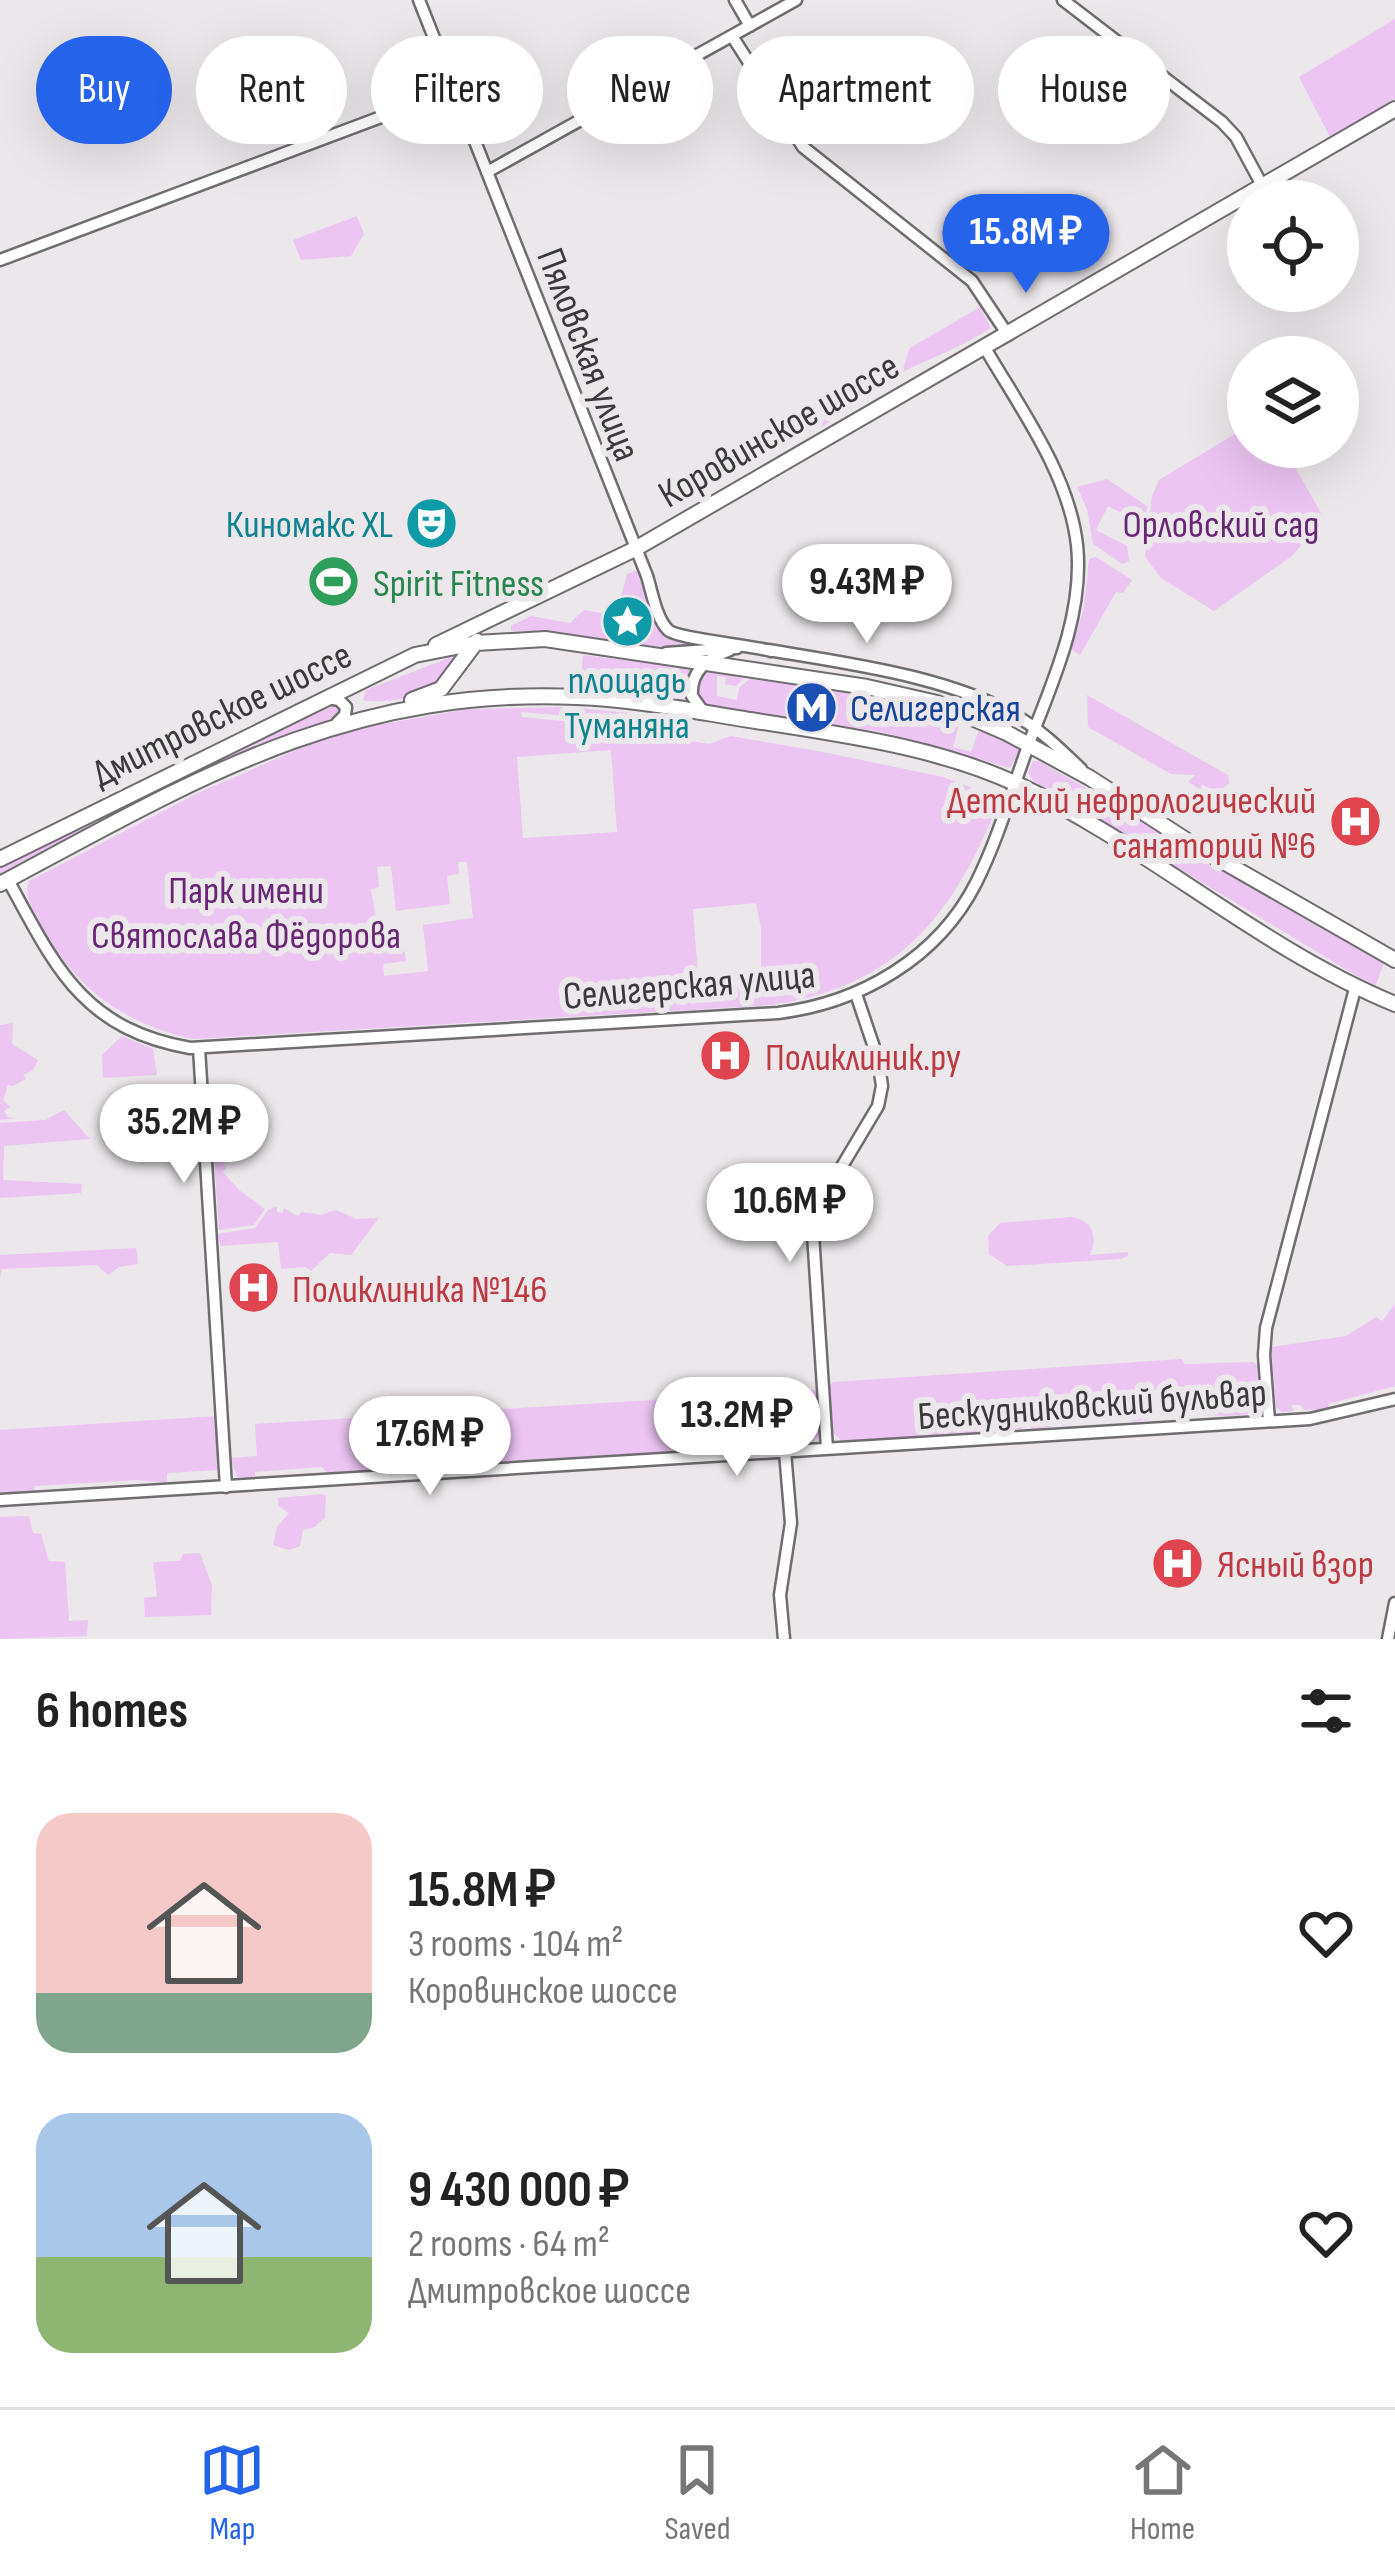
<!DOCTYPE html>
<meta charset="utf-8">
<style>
:root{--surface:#fff;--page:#f2f2f2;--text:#222;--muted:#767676;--line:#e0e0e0;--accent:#2563eb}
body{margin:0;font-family:"Sofia Sans Condensed",sans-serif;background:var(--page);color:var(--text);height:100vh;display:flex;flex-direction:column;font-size:45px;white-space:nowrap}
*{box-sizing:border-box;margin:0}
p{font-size:39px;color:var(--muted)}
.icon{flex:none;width:66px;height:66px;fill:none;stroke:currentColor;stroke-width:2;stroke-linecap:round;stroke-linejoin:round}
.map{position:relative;height:1639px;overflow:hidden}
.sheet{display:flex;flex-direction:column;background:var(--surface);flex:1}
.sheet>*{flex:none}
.hud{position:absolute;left:36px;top:36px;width:1323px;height:108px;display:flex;gap:24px}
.buttons{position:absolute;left:1227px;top:180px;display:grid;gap:24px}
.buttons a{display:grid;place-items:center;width:132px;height:132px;border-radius:50%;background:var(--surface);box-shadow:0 12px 48px #0002;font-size:60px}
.price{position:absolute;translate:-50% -102px;padding:0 27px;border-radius:42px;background:#fff;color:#222;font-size:39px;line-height:78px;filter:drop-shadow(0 3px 6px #0008)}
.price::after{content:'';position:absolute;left:50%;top:72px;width:36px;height:27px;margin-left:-18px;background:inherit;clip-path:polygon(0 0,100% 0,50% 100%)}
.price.selected{background:var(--accent);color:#fff}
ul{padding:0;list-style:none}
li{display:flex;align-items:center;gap:36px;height:300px;padding:0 36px}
li span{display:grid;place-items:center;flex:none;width:336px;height:240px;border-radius:36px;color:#555}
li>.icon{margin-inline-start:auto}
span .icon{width:144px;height:144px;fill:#fffc;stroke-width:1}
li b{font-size:51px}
h2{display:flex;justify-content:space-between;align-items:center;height:144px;padding:0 36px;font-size:51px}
.pill{padding:0 42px;border-radius:54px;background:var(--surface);box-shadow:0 12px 48px #0002;font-size:42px;line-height:108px}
.pill.selected{background:var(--accent);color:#fff}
.menu{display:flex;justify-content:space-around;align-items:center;height:168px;border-top:3px solid var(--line);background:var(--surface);font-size:33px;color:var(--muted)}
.menu a{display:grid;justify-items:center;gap:6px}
.menu .selected{color:var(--accent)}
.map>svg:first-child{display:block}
</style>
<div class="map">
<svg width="1395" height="1639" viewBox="0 0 1395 1639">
<rect width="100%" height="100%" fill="#ebe7eb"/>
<path fill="#ecc5f3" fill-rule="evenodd" d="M1395,19V99L1330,137L1299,77Z
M357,216L364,234L351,256L301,260L293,240Z
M980,307L991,328C962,347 933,357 902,372L910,348Z
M860,377L869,394L864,400L813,432L799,410Z
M790,416L806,435L751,466L739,444Z
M1248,426V447H1284L1324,519L1292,556L1214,611L1161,578L1145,557L1152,496L1159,480Z
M1107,479L1147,506L1144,525L1108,506L1096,530L1127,546L1129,561L1122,564L1093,544L1087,509L1077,487Z
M1096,557L1132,580L1123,593L1116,592L1080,655L1071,649L1084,608L1089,559Z
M638,570L665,635L699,644L664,648L562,633L511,631V626L531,616L570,623L584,610L616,616L627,574Z
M456,655C453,690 396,706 363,700L366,690Z
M583,655L696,669L692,704L585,686L581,682Z
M711,671L744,678L736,686L725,684L726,677L717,676V696L737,700L739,688L752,677L900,701L957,719L960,722L953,747L971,752L980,727L1017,744L1020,750L1010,768L882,732L705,706L696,687L699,678Z
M1087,695L1228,775L1229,783L1218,793L1202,784L1201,790L1188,782L1195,775L1171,774L1088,727Z
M333,706L339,710L334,717L207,768L0,876V868L205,761Z
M567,707L631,713V721L521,712L522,717L655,730L664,737L710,744L730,736L823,752L943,777L994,796L997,807C950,920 896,986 771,1005L193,1039C124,1024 73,987 41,924C34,909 23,897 29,881L198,793L338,732L468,709ZM611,750L617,832L523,838L517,757ZM458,862H467L473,918L423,925L428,971L384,976L383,964L406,961L403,938L380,941L371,889L379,887L377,867L391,866L396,911L450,904L447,876L459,874ZM756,903L761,928V971L698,976L693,909Z
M1033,761H1039L1385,960L1375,987L1034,781L1028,773Z
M13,1023L12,1044L38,1060L33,1070L23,1075L26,1079L13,1086L8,1085L3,1100L10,1107L4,1111L8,1117L16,1118L0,1120V1025Z
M122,1036L153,1049L157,1075L103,1078L102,1055Z
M64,1110L90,1139L4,1146L3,1180L82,1184L81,1193L0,1198V1123L45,1120Z
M217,1157L227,1167L223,1172L239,1190L265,1209L254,1225L219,1230L214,1158Z
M277,1206V1212L282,1213L284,1208L298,1216L302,1212L321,1215L336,1210L357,1219L379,1218L351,1255L330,1253L311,1271L306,1267L281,1269L278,1242L221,1246L217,1234L255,1228L268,1210Z
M1071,1217C1093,1220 1098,1237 1090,1255L1128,1252V1256L1119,1259L1007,1266L989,1254L988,1236L1000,1223Z
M136,1248L138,1264L119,1267L108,1275L97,1265L2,1269L0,1277V1255Z
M1395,1304V1386L1328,1404L1331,1409L1304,1410L1300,1405H1291L1294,1411L1282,1412L1276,1407L1271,1347L1346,1336L1376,1317L1382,1321Z
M1182,1359L1184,1364L1254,1362L1258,1366L1260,1409C1244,1419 1219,1415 1200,1415L1199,1409L1155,1411V1418L1133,1422L1128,1416L1062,1420L1065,1427L1056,1421L1047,1422L1051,1427L1032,1429L1028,1423H1021L1023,1429L1008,1430L1005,1424L986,1426L987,1432L842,1441L831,1431L828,1387L833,1382Z
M818,1390L819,1436L809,1444L327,1473L322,1467L255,1472V1478L237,1477L230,1458L257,1456L255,1424Z
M216,1416L219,1470L167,1473V1483L138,1480L35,1486L34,1491L0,1493V1430Z
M322,1494L326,1496L325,1517L315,1527L303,1530L300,1546L289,1550L273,1545L277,1527L289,1513L278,1506V1498Z
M29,1516L33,1533L41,1534L49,1561L65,1562L69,1621L88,1620L87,1636L0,1639V1517Z
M200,1553L212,1586L211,1615L145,1617L144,1598L157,1596L153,1562L180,1561L183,1554Z"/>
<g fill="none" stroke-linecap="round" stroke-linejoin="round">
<defs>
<path id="minor" d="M419,0L647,576C652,592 656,618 668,630C678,639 751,645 771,651
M735,0L750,26
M1063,0L1222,122L1236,137L1263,187
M732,36L803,147L972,281L1008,335
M487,172L796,0
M0,260L453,90
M768,650C845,663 956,677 1023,720C1044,733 1063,752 1081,769
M666,653L737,648
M328,698L339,700L346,707L345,715L337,723
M702,710L692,696C690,671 708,658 730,650
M8,880C55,966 82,1029 190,1048L778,1013C860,1003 938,958 976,883C999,837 1013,786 1031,738C1055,677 1084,611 1077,545C1069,474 1020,408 985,348
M199,1048L226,1487
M1269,1421L1264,1355L1266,1328L1356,985
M827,1449L813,1234L829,1188L878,1106L882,1086L878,1059L856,994
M0,1500L1310,1419L1395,1399
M784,1639L780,1595L791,1523L785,1452
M1388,1639L1395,1603"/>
<path id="major" d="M436,645L635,549L1395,109
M412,700L441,689L477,641
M0,859L415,655L476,643L545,639L867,687L937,703L1007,733L1090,778L1189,842L1395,960
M0,884C194,780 347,687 577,697C637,699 697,712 756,721C844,735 938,747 1019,785C1150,847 1261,949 1395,1004"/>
</defs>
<use href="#minor" stroke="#706d71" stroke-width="15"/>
<use href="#major" stroke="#706d71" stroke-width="18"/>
<use href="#minor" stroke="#fff" stroke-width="10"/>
<use href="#major" stroke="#fff" stroke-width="14"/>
</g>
<defs>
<symbol id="theatre-disc" viewBox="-11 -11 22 22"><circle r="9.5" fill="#0f9aa8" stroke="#ebe7eb"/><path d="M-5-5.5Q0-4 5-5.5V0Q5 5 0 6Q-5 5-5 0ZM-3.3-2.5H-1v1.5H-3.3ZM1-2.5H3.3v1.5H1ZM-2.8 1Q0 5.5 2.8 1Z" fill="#fff"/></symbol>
<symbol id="stadium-disc" viewBox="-11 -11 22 22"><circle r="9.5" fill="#2e9e5b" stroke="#ebe7eb"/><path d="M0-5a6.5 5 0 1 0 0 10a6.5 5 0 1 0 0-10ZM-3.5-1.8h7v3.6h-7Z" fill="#fff"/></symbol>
<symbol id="sight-disc" viewBox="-11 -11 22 22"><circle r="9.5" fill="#0f9aa8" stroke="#ebe7eb"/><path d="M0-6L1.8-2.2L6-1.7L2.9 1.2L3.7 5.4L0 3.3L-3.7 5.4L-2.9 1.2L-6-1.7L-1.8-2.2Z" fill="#fff"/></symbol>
<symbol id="metro-disc" viewBox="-11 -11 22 22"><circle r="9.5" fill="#1a4fb4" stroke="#ebe7eb"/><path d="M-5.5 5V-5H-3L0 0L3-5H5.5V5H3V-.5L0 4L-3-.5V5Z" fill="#fff"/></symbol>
<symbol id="hospital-disc" viewBox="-11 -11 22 22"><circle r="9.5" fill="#e0444e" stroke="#ebe7eb"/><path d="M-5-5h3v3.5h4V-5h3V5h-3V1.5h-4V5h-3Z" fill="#fff"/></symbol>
</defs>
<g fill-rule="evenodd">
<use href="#theatre-disc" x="402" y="494" width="59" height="59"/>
<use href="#stadium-disc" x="304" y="552" width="59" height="59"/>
<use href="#sight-disc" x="598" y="592" width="59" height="59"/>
<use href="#metro-disc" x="782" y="678" width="59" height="59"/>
<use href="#hospital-disc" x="1326" y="792" width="59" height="59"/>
<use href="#hospital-disc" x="696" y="1026" width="59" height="59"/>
<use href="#hospital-disc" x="224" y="1258" width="59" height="59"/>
<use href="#hospital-disc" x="1148" y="1534" width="59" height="59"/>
</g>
<g text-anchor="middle" stroke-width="12" stroke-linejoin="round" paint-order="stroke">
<g font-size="39" fill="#3a393b" stroke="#ebe7eb">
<text transform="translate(590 354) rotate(69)" y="14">Пяловская улица</text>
<text transform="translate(778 429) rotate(-30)" y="14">Коровинское шоссе</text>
<text transform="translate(221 713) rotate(-26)" y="14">Дмитровское шоссе</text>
<text transform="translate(689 984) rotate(-5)" y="14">Селигерская улица</text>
<text transform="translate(1092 1403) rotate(-4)" y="14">Бескудниковский бульвар</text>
</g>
<g font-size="39" fill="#0d838f" stroke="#ebe7eb" text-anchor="end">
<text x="393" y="537">Киномакс XL</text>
<text x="627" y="693" text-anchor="middle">площадь<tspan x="627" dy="45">Туманяна</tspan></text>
</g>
<g font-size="39" fill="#682675" stroke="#ebe7eb">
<text x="1221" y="537">Орловский сад</text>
<text x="246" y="903">Парк имени<tspan x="246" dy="45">Святослава Фёдорова</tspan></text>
</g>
<g font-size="39" fill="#27864d" stroke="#ebe7eb" text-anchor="start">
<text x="373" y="596">Spirit Fitness</text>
</g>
<g font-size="39" fill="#164399" stroke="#ebe7eb" text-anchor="start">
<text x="850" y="721">Селигерская</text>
</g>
<g font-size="39" fill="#be3a42" stroke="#ebe7eb" text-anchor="start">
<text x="1316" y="813" text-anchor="end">Детский нефрологический<tspan x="1316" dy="45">санаторий №6</tspan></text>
<text x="765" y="1070">Поликлиник.ру</text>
<text x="292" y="1302">Поликлиника №146</text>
<text x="1217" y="1577">Ясный взор</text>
</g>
</g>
</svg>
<div class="buttons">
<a><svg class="icon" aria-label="locate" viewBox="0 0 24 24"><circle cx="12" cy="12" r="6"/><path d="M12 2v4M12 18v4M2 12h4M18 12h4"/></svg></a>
<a><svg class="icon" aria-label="layers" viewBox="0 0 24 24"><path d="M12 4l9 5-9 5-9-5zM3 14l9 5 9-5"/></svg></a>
</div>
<b class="price selected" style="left:1026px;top:296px">15.8M ₽</b>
<b class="price" style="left:867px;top:646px">9.43M ₽</b>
<b class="price" style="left:184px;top:1186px">35.2M ₽</b>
<b class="price" style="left:790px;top:1265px">10.6M ₽</b>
<b class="price" style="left:737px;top:1479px">13.2M ₽</b>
<b class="price" style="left:430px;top:1498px">17.6M ₽</b>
<div class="hud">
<a class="pill selected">Buy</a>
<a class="pill">Rent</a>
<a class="pill">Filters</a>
<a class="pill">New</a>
<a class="pill">Apartment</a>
<a class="pill">House</a>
</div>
</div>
<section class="sheet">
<h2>6 homes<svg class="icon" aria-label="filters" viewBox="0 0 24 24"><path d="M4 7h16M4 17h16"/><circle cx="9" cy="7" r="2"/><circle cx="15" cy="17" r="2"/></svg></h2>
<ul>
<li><span style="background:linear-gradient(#f6c9c9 75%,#7fa58c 0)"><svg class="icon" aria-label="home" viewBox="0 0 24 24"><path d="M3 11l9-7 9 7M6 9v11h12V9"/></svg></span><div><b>15.8M ₽</b><p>3 rooms · 104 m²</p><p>Коровинское шоссе</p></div><svg class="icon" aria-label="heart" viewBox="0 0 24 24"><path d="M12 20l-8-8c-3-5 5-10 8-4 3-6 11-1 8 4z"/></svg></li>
<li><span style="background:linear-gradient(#a9c7e8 60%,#8fb573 0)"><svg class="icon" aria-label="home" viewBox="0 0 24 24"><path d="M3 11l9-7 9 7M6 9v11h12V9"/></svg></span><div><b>9 430 000 ₽</b><p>2 rooms · 64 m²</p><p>Дмитровское шоссе</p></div><svg class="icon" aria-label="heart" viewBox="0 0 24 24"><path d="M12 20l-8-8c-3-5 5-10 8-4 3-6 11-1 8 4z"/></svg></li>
</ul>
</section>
<nav class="menu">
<a class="selected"><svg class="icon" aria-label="map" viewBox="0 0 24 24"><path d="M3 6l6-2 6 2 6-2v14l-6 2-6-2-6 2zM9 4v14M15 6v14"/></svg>Map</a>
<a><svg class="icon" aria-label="saved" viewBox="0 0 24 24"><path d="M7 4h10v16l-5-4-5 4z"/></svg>Saved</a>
<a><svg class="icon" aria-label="home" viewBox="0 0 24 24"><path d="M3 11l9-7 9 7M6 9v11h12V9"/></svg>Home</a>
</nav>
